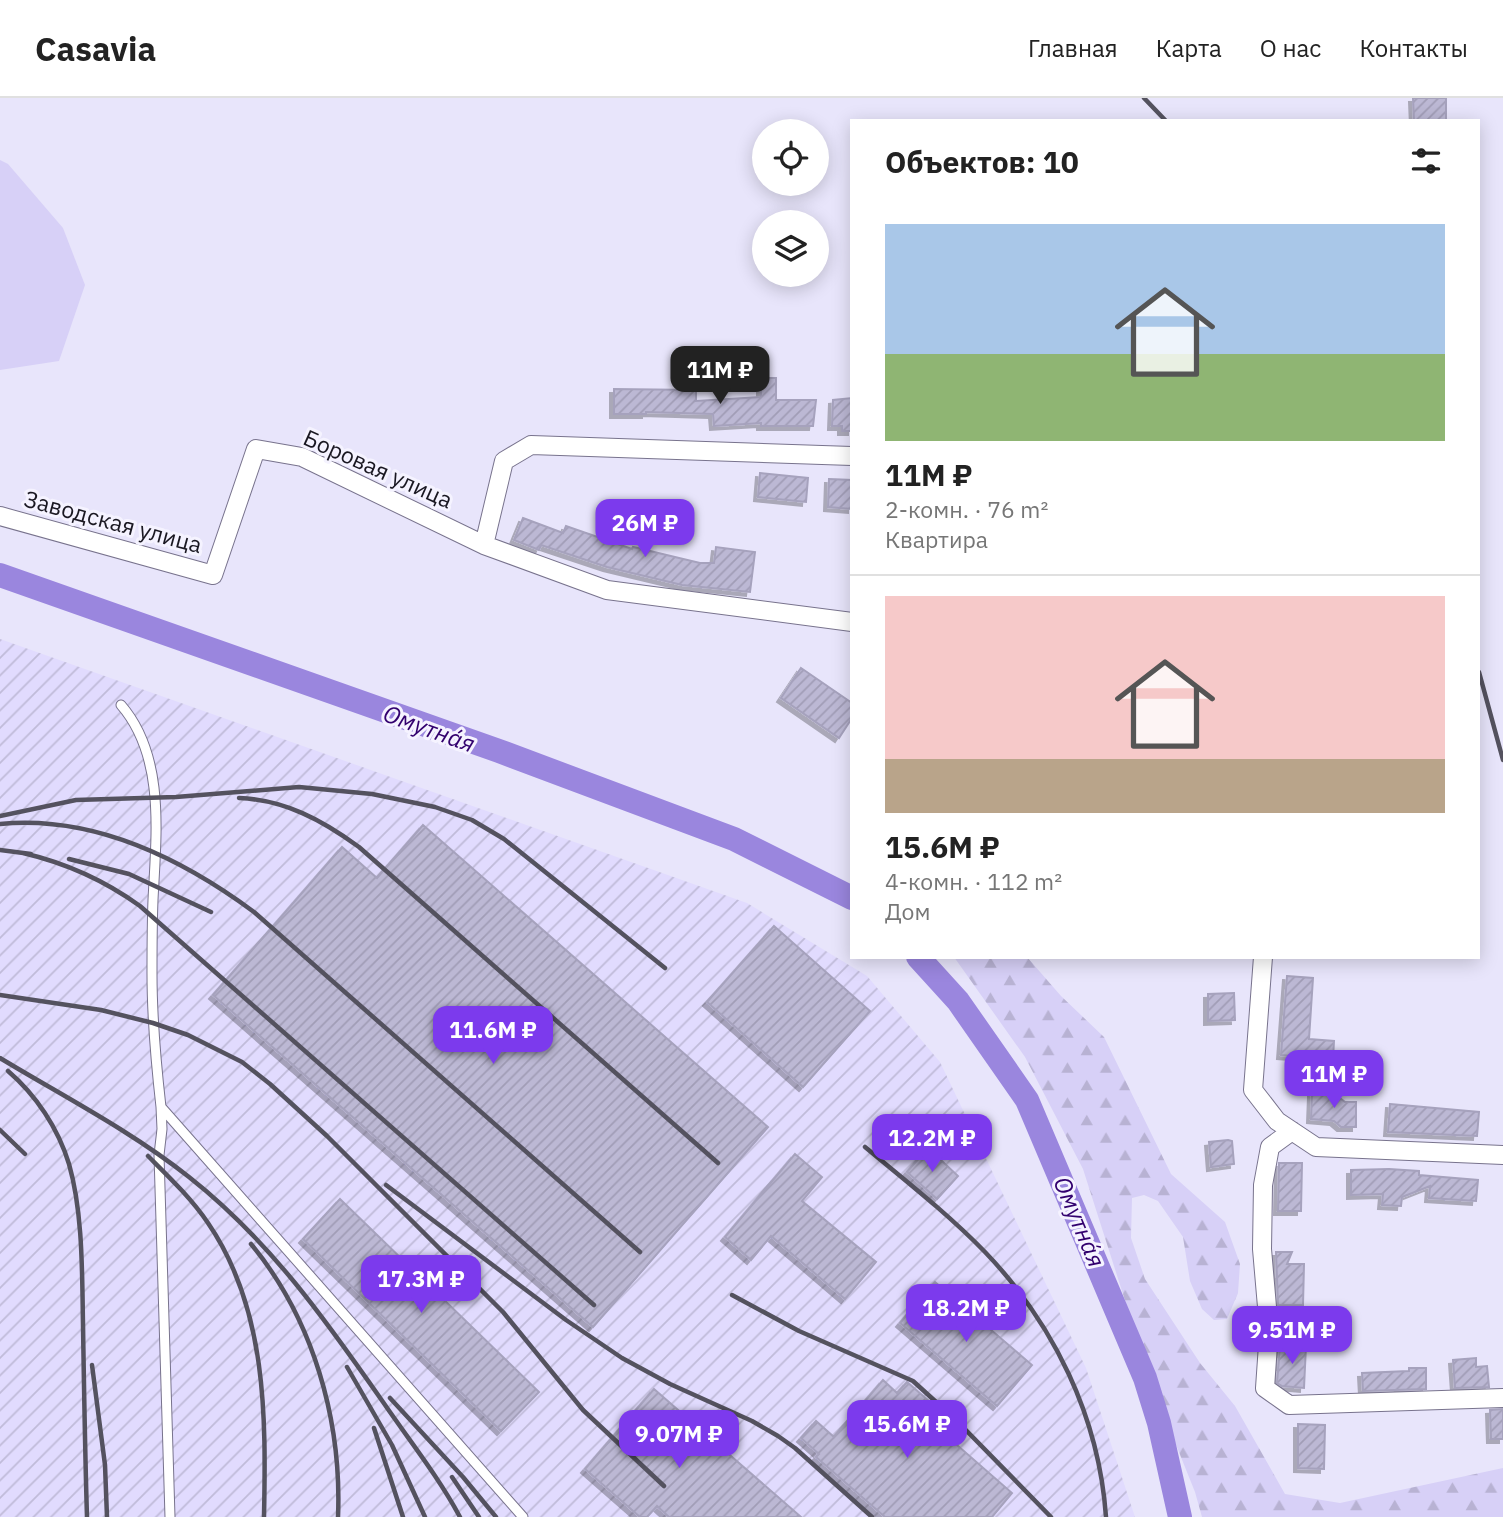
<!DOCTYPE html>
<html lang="ru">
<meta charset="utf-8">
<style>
:root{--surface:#fff;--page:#f6f6f6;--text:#222;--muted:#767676;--line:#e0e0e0;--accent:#7c3aed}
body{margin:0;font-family:"IBM Plex Sans",sans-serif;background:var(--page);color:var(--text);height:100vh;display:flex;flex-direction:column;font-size:26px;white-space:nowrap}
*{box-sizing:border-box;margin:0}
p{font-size:23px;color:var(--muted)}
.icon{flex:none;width:38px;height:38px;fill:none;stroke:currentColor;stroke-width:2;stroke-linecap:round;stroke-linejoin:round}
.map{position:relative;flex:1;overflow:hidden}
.side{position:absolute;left:850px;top:21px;width:630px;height:840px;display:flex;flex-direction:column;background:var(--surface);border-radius:0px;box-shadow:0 4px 18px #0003}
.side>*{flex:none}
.buttons{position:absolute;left:752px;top:21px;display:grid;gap:14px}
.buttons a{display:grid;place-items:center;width:77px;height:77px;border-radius:50%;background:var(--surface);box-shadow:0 4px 18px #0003;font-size:35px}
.price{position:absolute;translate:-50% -60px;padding:0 16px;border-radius:14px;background:var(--accent);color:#fff;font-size:23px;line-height:46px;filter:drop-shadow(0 2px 4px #0008)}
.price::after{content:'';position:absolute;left:50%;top:42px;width:21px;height:16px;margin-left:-10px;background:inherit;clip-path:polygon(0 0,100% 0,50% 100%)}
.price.active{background:#222;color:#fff}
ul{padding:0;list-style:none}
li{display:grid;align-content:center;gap:14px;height:371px;padding:0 35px}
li+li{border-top:2px solid var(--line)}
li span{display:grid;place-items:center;height:217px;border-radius:0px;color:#555}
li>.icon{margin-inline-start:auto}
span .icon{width:126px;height:126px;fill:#fffc;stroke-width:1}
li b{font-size:30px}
h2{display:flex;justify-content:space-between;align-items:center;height:84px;padding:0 35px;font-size:30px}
header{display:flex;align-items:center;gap:42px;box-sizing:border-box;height:98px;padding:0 35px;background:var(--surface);border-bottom:2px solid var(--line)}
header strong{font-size:33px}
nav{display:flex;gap:38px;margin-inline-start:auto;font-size:24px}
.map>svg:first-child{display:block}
</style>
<header>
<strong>Casavia</strong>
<nav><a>Главная</a><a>Карта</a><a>О нас</a><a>Контакты</a></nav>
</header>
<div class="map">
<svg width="1503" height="1419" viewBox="0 0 1503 1419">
<defs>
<pattern id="industrial-furrows" width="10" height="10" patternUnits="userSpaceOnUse" patternTransform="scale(1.75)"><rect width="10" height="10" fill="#e1dbfe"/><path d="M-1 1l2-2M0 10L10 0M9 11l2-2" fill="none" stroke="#c0bbd9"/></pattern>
<pattern id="forest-firs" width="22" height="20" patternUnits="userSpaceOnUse" patternTransform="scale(1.75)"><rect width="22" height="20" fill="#d7d0f7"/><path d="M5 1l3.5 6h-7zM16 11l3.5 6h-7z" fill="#b8b2d3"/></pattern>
<pattern id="building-hatch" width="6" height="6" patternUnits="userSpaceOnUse" patternTransform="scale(1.75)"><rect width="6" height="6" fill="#bcb8d4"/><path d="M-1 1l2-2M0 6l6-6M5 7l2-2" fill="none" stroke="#a19db6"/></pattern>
<filter id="shadow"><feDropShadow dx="-4" dy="4" stdDeviation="0" flood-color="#0004"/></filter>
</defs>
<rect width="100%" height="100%" fill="#e8e5fb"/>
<path fill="url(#industrial-furrows)" d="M0,541L747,805L867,878L940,964L1086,1270L1135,1419H0Z"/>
<path fill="#d7d0f7" d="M0,62L8,66L63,130L85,187L59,263L0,272Z"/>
<path fill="url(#forest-firs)" d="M954,859H1027L1061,898L1104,939L1171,1076L1225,1124L1240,1166L1238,1195L1227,1221L1214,1222L1202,1211L1190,1183L1183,1139L1158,1103L1144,1097L1132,1100L1131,1140L1145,1181L1200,1265L1235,1308L1285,1396L1340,1405L1503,1370V1419H1202L1195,1394L1152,1287L1083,1071L1025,959Z"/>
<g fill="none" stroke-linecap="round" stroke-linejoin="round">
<path stroke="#9a86de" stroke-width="24" d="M0,477L499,653L734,741L852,800
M918,859L958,903L1027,1002L1145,1280L1159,1325L1180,1419"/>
</g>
<path fill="url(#building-hatch)" stroke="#a6a2bd" stroke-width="2" filter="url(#shadow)" d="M1413,0H1446V23H1414Z
M761,280H776V302H816L813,328H761V325L714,328L713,316L646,314V316H614V291L696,292V303L761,299Z
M852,300V333H842V328H832L833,302Z
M760,375L808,380L806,404L758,399Z
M829,381L852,382V411L828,409Z
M523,420L563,435L566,428L632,451L633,449L700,465H714L716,449L755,454L750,494L682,487L607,469L541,447L539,452L514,442Z
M801,570L852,605V620L839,640L781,600Z
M423,727L768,1029L593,1229L213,897L342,749L377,780Z
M774,828L870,913L803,989L707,904Z
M1287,878L1313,880L1309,941L1334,943L1333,961L1281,957Z
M1234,895L1235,922L1208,923V896Z
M1312,995L1336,997L1345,1004H1356V1029H1341L1334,1023L1311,1021Z
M1390,1006L1479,1014L1477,1038L1388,1034Z
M1228,1042L1232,1043L1234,1066L1211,1069L1209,1044Z
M928,1050L958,1078L937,1101L907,1074Z
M795,1056L822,1079L802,1103L876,1164L845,1201L771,1138L751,1162L725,1139Z
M1279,1065H1302L1301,1113H1278Z
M1389,1071L1419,1073V1077L1478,1082L1476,1103L1429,1100L1430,1088L1402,1099L1401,1108L1382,1107L1383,1096L1351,1097V1072Z
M340,1101L539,1294L501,1333L303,1141Z
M1276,1154H1292L1287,1166H1304L1303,1207H1278Z
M935,1184L1032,1267L997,1308L900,1225Z
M1280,1247L1306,1248L1304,1290L1282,1288L1277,1285Z
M1476,1260V1269L1487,1268L1489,1289L1455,1290L1453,1262Z
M1409,1270H1426V1291L1363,1293L1362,1275L1409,1273Z
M883,1282L897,1295L907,1284L944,1316L934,1327L1012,1395L992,1419H885L816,1359L819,1356L801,1340L816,1323L834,1339Z
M654,1291L801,1419H669L657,1408L647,1419H640L585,1371Z
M1503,1311V1341H1491L1490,1312Z
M1298,1326L1325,1327L1324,1371L1298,1370Z"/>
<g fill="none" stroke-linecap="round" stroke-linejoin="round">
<defs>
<path id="lane" d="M121,607C166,659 156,738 153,802C152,827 152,851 152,876C152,921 156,965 161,1009L523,1419
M161,1009L162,1031L159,1057L170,1419"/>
<path id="street" d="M0,418L213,477L256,351L302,359L484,447L607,492L852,524
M484,447L504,363L531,347L852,358
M1263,859L1253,992L1277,1023L1316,1049L1503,1057
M1292,1033L1270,1049L1263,1087L1262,1151L1269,1232L1265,1290L1289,1307L1503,1300"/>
</defs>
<use href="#lane" stroke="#78738d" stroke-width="11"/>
<use href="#street" stroke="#78738d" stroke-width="20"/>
<use href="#lane" stroke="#fff" stroke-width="9"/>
<use href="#street" stroke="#fff" stroke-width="18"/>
<path stroke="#54525f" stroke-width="4.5" d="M1144,0L1166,23
M1479,574L1503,662
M239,700C285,702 322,722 359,749L718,1065
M0,718L76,702L176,699L299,689L372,696L435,709L472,722L504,741L665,870
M0,726C93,717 181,760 254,814L640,1154
M0,752L31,756
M23,755C66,765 104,782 140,808L594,1207
M69,761L129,776L211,814
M0,897L101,912L153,925L188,937L242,964L270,986L327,1038L503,1214L583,1312L664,1388
M0,960C63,998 131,1033 189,1079C269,1142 325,1221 383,1304C409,1342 438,1378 460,1419
M8,973C36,997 58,1030 69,1066C83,1115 82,1175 83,1226C84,1290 85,1355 87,1419
M0,1032L25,1056
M865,1049C906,1083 948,1116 985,1154C1054,1226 1099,1319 1106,1419
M148,1058C169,1079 191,1100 208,1125C267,1211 266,1319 264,1419
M386,1087L566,1222L622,1260L670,1286L752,1323L778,1338L795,1350L872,1419
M251,1146C313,1221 342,1322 338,1419
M732,1197L799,1233L913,1283L956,1322L1051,1419
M92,1267L105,1367L107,1419
M347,1269L392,1347L425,1419
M390,1300L463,1379L496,1419
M374,1330L403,1419
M452,1379L479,1419"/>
</g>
<g text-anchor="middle" stroke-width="6" stroke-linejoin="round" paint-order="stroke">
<g font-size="23" fill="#1a1822" stroke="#f5f3ff">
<text transform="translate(378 371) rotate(24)" y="8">Боровая улица</text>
<text transform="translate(113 424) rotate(15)" y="8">Заводская улица</text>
</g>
<g font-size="24" font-style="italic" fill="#32016e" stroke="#f5f3ff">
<text transform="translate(429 631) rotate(20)" y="8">Омутна́я</text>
<text transform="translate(1079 1124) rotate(67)" y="8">Омутна́я</text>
</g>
</g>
</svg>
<div class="buttons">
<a><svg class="icon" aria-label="locate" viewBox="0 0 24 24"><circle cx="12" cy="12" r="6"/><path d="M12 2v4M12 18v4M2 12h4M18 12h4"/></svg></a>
<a><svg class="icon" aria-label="layers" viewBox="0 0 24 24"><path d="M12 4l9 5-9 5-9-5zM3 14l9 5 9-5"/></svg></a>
</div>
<b class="price active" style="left:720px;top:308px">11M ₽</b>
<b class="price" style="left:645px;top:461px">26M ₽</b>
<b class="price" style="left:493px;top:968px">11.6M ₽</b>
<b class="price" style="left:1334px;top:1012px">11M ₽</b>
<b class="price" style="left:932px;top:1076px">12.2M ₽</b>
<b class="price" style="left:421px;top:1217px">17.3M ₽</b>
<b class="price" style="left:966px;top:1246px">18.2M ₽</b>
<b class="price" style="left:1292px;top:1268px">9.51M ₽</b>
<b class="price" style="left:907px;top:1362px">15.6M ₽</b>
<b class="price" style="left:679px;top:1372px">9.07M ₽</b>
<section class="side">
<h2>Объектов: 10<svg class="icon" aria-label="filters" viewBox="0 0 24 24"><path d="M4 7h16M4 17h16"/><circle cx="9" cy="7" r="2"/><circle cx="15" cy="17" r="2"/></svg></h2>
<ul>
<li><span style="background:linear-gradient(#a9c7e8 60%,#8fb573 0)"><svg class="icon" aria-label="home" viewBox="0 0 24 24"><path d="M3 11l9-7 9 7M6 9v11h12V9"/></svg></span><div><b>11M ₽</b><p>2-комн. · 76 m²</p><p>Квартира</p></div></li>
<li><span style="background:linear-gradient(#f6c9c9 75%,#b9a48a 0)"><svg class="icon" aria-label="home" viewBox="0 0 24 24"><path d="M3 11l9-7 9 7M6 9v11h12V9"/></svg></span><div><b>15.6M ₽</b><p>4-комн. · 112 m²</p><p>Дом</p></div></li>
</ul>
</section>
</div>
